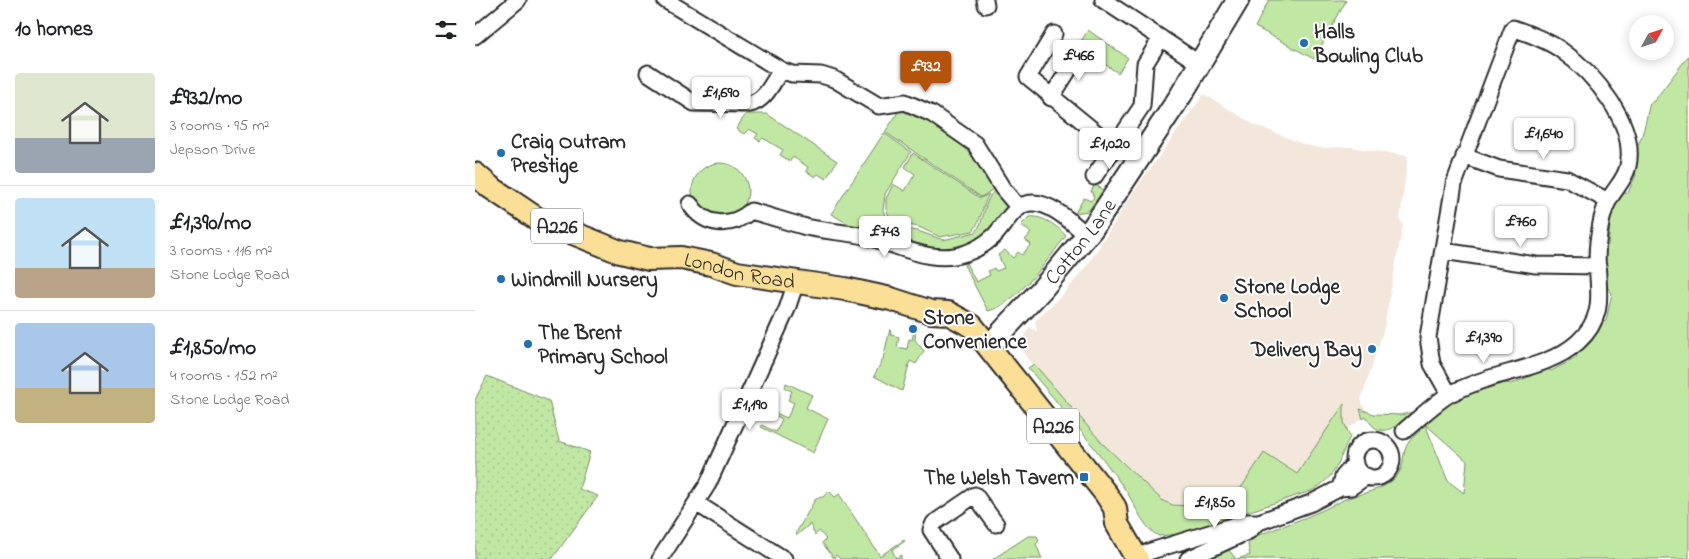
<!DOCTYPE html>
<meta charset="utf-8">
<style>
:root{--surface:#fff;--page:#f2f2f2;--text:#202124;--muted:#757577;--line:#e0e0e0;--accent:#b45309}
body{margin:0;font-family:"Indie Flower",sans-serif;background:var(--page);color:var(--text);height:100vh;display:flex;flex-direction:column;font-size:19px;white-space:nowrap}
*{box-sizing:border-box;margin:0}
p{font-size:16px;color:var(--muted)}
.icon{flex:none;width:28px;height:28px;fill:none;stroke:currentColor;stroke-width:2;stroke-linecap:round;stroke-linejoin:round}
.map{position:relative;flex:1;overflow:hidden}
.panel{display:flex;flex-direction:column;background:var(--surface);width:475px}
.panel>*{flex:none}
.needle{width:32px;rotate:50deg}
.controls{position:absolute;left:1154px;top:15px;display:grid;gap:10px}
.controls a{display:grid;place-items:center;width:45px;height:45px;border-radius:50%;background:var(--surface);box-shadow:0 2px 12px #0003;font-size:25px}
.price{position:absolute;translate:-50% -42px;padding:0 11px;border-radius:5px;background:#fff;color:#222;font-size:16px;line-height:32px;filter:drop-shadow(0 1px 2px #0008)}
.price::after{content:'';position:absolute;left:50%;top:30px;width:15px;height:11px;margin-left:-8px;background:inherit;clip-path:polygon(0 0,100% 0,50% 100%)}
.price.current{background:var(--accent);color:#fff}
ul{padding:0;list-style:none}
li{display:flex;align-items:center;gap:15px;height:125px;padding:0 15px}
li+li{border-top:1px solid var(--line)}
li span{display:grid;place-items:center;flex:none;width:140px;height:100px;border-radius:5px;color:#555}
li>.icon{margin-inline-start:auto}
span .icon{width:60px;height:60px;fill:#fffc;stroke-width:1}
li b{font-size:21px}
h2{display:flex;justify-content:space-between;align-items:center;height:60px;padding:0 15px;font-size:21px}
main{display:flex;flex:1;min-height:0}
.map>svg:first-child{display:block}
</style>
<main>
<section class="panel">
<h2>10 homes<svg class="icon" aria-label="filters" viewBox="0 0 24 24"><path d="M4 7h16M4 17h16"/><circle cx="9" cy="7" r="2"/><circle cx="15" cy="17" r="2"/></svg></h2>
<ul>
<li><span style="background:linear-gradient(#dfe7d0 65%,#9aa5b1 0)"><svg class="icon" aria-label="home" viewBox="0 0 24 24"><path d="M3 11l9-7 9 7M6 9v11h12V9"/></svg></span><div><b>£932/mo</b><p>3 rooms · 95 m²</p><p>Jepson Drive</p></div></li>
<li><span style="background:linear-gradient(#bfe0f5 70%,#b9a48a 0)"><svg class="icon" aria-label="home" viewBox="0 0 24 24"><path d="M3 11l9-7 9 7M6 9v11h12V9"/></svg></span><div><b>£1,390/mo</b><p>3 rooms · 116 m²</p><p>Stone Lodge Road</p></div></li>
<li><span style="background:linear-gradient(#a9c7e8 65%,#c2b280 0)"><svg class="icon" aria-label="home" viewBox="0 0 24 24"><path d="M3 11l9-7 9 7M6 9v11h12V9"/></svg></span><div><b>£1,850/mo</b><p>4 rooms · 152 m²</p><p>Stone Lodge Road</p></div></li>
</ul>
</section>
<div class="map">
<svg width="1214" height="559" viewBox="0 0 1214 559">
<defs>
<pattern id="park-dots" width="8" height="8" patternUnits="userSpaceOnUse" patternTransform="scale(1.25)"><rect width="8" height="8" fill="#c1e8a3"/><path d="M2 2h.1M6 6h.1" fill="none" stroke="#a6c78c" stroke-width="1.8" stroke-linecap="round"/></pattern>
</defs>
<rect width="100%" height="100%" fill="#fff"/>
<filter id="ink" filterUnits="userSpaceOnUse"><feTurbulence type="fractalNoise" baseFrequency=".02" numOctaves="2"/><feDisplacementMap in="SourceGraphic" scale="10" xChannelSelector="R" yChannelSelector="G"/><feConvolveMatrix kernelMatrix="1 2 1 2 8 2 1 2 1" color-interpolation-filters="sRGB"/></filter>
<g filter="url(#ink)">
<path fill="#f3e7dc" d="M729,94L780,125L828,144L844,148L875,147L933,156L925,220L928,225L909,328L886,400L891,410L890,417L871,430L868,413L825,473L762,494L707,506L688,501L632,448L557,365L547,351L549,338L554,327L562,331L560,321L591,291L614,263L659,191Z"/>
<path fill="#c1e8a3" stroke="#768a67" fill-rule="evenodd" d="M794,0H870L871,1L839,59L780,27Z
M613,30L653,58L643,73L603,46Z
M1214,55V559H762L775,555L773,545L775,538C799,529 824,521 848,510C855,507 861,503 868,500C884,493 909,491 921,477C935,460 920,450 945,431L934,415C919,428 905,441 891,417L888,419L885,409L899,414L925,415L971,405L984,395L1027,382L1036,384L1056,376L1061,368L1068,366L1076,371L1101,358C1103,344 1118,326 1131,321L1137,293L1131,286L1129,248L1133,245L1135,226L1132,222L1145,193H1153L1161,175C1154,161 1161,150 1166,138C1170,127 1172,114 1175,103L1179,101ZM950,424L992,461L989,493L973,481Z
M425,105L485,136L522,187L506,197L410,132L422,114L421,106Z
M271,114H292L362,161L351,179L343,174L340,177L331,171L333,167L318,157L315,161L305,155L308,150L288,138L285,141L280,138L283,134L274,129L269,134L261,129Z
M409,133L436,152L410,194L408,210L411,218L424,228L443,231L468,240L501,232C510,220 508,201 520,190L535,209L502,243L466,252L384,230L356,214Z
M438,153L505,198L514,194C507,206 507,219 498,231L465,237L444,227L421,223L414,216L411,209V199L418,184L430,191L440,174L430,167Z
M217 191a28 28 0 1 1 56 0a28 28 0 1 1-56 0Z
M620,184L629,191L613,211L600,213L609,198L616,201L619,197L616,191Z
M554,217C567,215 583,226 591,236C574,258 541,305 513,311L489,265L491,263L501,282L515,275L513,271L519,268L521,271L529,268L523,255L530,250L538,258L543,252L547,255L556,244L550,240L556,233L546,225Z
M415,329L416,335L424,337L422,347L432,349L434,339L437,340L439,330H441L440,340L449,351L441,364L435,361L427,391L399,376L408,359Z
M559,364L628,444L688,501L698,505L714,506L762,494L789,453L822,474L869,404V422L875,437C862,462 864,475 836,491L705,534L684,536C669,530 660,504 651,491C621,447 587,408 553,368Z
M311,383L337,395L331,408L353,419L338,453L286,427L287,425L301,432L307,419L291,410L292,409L312,418L319,403L313,400L317,391L310,388Z
M354,491L360,497L364,494L405,556L429,540L430,541L417,550L421,558L426,555V559H365L361,555L359,558L347,543L351,539L344,531L340,535L335,524L322,535L321,533L341,498L348,497Z
M553,536H562L564,541L561,544L567,559H518Z
M753,549L761,559H731Z"/>
<path fill="url(#park-dots)" stroke="#768a67" d="M12,376L74,401L84,441L115,452L104,489L123,496L77,559H0V400Z"/>
<g fill="none" stroke-linecap="round" stroke-linejoin="round">
<defs>
<path id="minor" d="M190,0L306,70L317,74L346,75L359,79L404,106L430,102L457,114L500,144L528,189L544,208
M510,0L511,5
M628,0L725,64
M579,34L553,77L640,148
M0,36L43,0
M173,73L219,103L275,104C291,100 297,83 306,70
M576,98L606,50
M989,156L1024,169L1092,179L1133,201
M619,177L667,106L670,64L686,38
M215,204C230,227 256,228 276,211C294,216 313,222 331,227C349,231 367,232 384,235C420,242 454,266 491,253C501,250 510,244 518,237C529,227 539,203 557,203C576,202 598,224 612,235
M968,251L1061,265L1123,266
M929,431C940,422 965,398 977,393C989,387 1002,382 1015,378C1044,369 1080,363 1103,342C1137,311 1118,281 1123,242C1125,228 1127,211 1135,198C1141,187 1150,180 1153,166C1162,124 1119,73 1086,50C1072,40 1054,34 1038,28L979,184L953,337L957,364L974,394
M879 459a19 19 0 1 1 38 0a19 19 0 1 1-38 0Z
M865,488L868,477L880,463
M221,503L309,559
M185,559L233,484L312,309L321,282
M475,559L456,530L459,523L500,495L521,524
M666,559L673,552L770,522H784L836,503L865,488L876,487L892,476
M713,559L774,531L779,526"/>
<g id="secondary">
<path id="s1" d="M514,346L568,288L617,229L706,95L763,0"/>
</g>
<g id="primary">
<path id="s2" d="M0,174L15,187L61,218L145,252L174,259L206,258L236,264L262,273L370,289L416,299L456,312L473,313L497,326L631,494L640,508L642,524L662,559"/>
</g>
</defs>
<use href="#minor" stroke="#2b2b2b" stroke-width="19"/>
<use href="#secondary" stroke="#2b2b2b" stroke-width="25"/>
<use href="#primary" stroke="#2b2b2b" stroke-width="26"/>
<use href="#minor" stroke="#fff" stroke-width="15"/>
<use href="#secondary" stroke="#fff" stroke-width="21"/>
<use href="#primary" stroke="#fbdf96" stroke-width="22"/>
</g>
</g>
<g fill="#1f6fb2" stroke="#fff" stroke-width="2">
<circle cx="829" cy="43" r="5"/>
<circle cx="26" cy="153" r="5"/>
<circle cx="26" cy="279" r="5"/>
<circle cx="749" cy="298" r="5"/>
<circle cx="438" cy="329" r="5"/>
<circle cx="53" cy="344" r="5"/>
<circle cx="897" cy="349" r="5"/>
<rect x="604" y="472" width="10" height="10" rx="2.5"/>
</g>
<g text-anchor="middle" stroke-width="4" stroke-linejoin="round" paint-order="stroke">
<g fill="#fff" stroke="#6b6b6b" stroke-width="1">
<rect x="56" y="208.5" width="52" height="35" rx="4"/>
<rect x="552" y="408.5" width="52" height="35" rx="4"/>
</g>
<g font-size="20" font-weight="bold" fill="#2b2b2b">
<text x="82" y="233">A226</text>
<text x="578" y="433">A226</text>
</g>
<g font-size="21" font-weight="bold" fill="#2b2b2b" stroke="#fff" text-anchor="start">
<text x="839" y="38">Halls<tspan x="839" dy="24">Bowling Club</tspan></text>
<text x="36" y="148">Craig Outram<tspan x="36" dy="24">Prestige</tspan></text>
<text x="36" y="286">Windmill Nursery</text>
<text x="759" y="293">Stone Lodge<tspan x="759" dy="24">School</tspan></text>
<text x="448" y="324">Stone<tspan x="448" dy="24">Convenience</tspan></text>
<text x="63" y="339">The Brent<tspan x="63" dy="24">Primary School</tspan></text>
<text x="887" y="356" text-anchor="end">Delivery Bay</text>
<text x="599" y="484" text-anchor="end">The Welsh Tavern</text>
</g>
<g font-size="21" fill="#2b2b2b" stroke="#fff">
<text dy="7" stroke="none"><textPath href="#s1" startOffset="139">Cotton Lane</textPath></text>
<text dy="7" stroke="none"><textPath href="#s2" startOffset="288">London Road</textPath></text>
</g>
</g>
</svg>
<div class="controls">
<a><svg class="needle" viewBox="-14 -14 28 28"><path d="M0-13l5 13h-10z" fill="#e53935"/><path d="M0 13l5-13h-10z" fill="#757577"/></svg></a>
</div>
<b class="price" style="left:604px;top:82px">£466</b>
<b class="price current" style="left:451px;top:93px">£932</b>
<b class="price" style="left:246px;top:119px">£1,690</b>
<b class="price" style="left:1069px;top:160px">£1,640</b>
<b class="price" style="left:635px;top:170px">£1,020</b>
<b class="price" style="left:1046px;top:248px">£760</b>
<b class="price" style="left:410px;top:258px">£743</b>
<b class="price" style="left:1009px;top:364px">£1,390</b>
<b class="price" style="left:275px;top:431px">£1,190</b>
<b class="price" style="left:740px;top:529px">£1,850</b>
</div>
</main>
